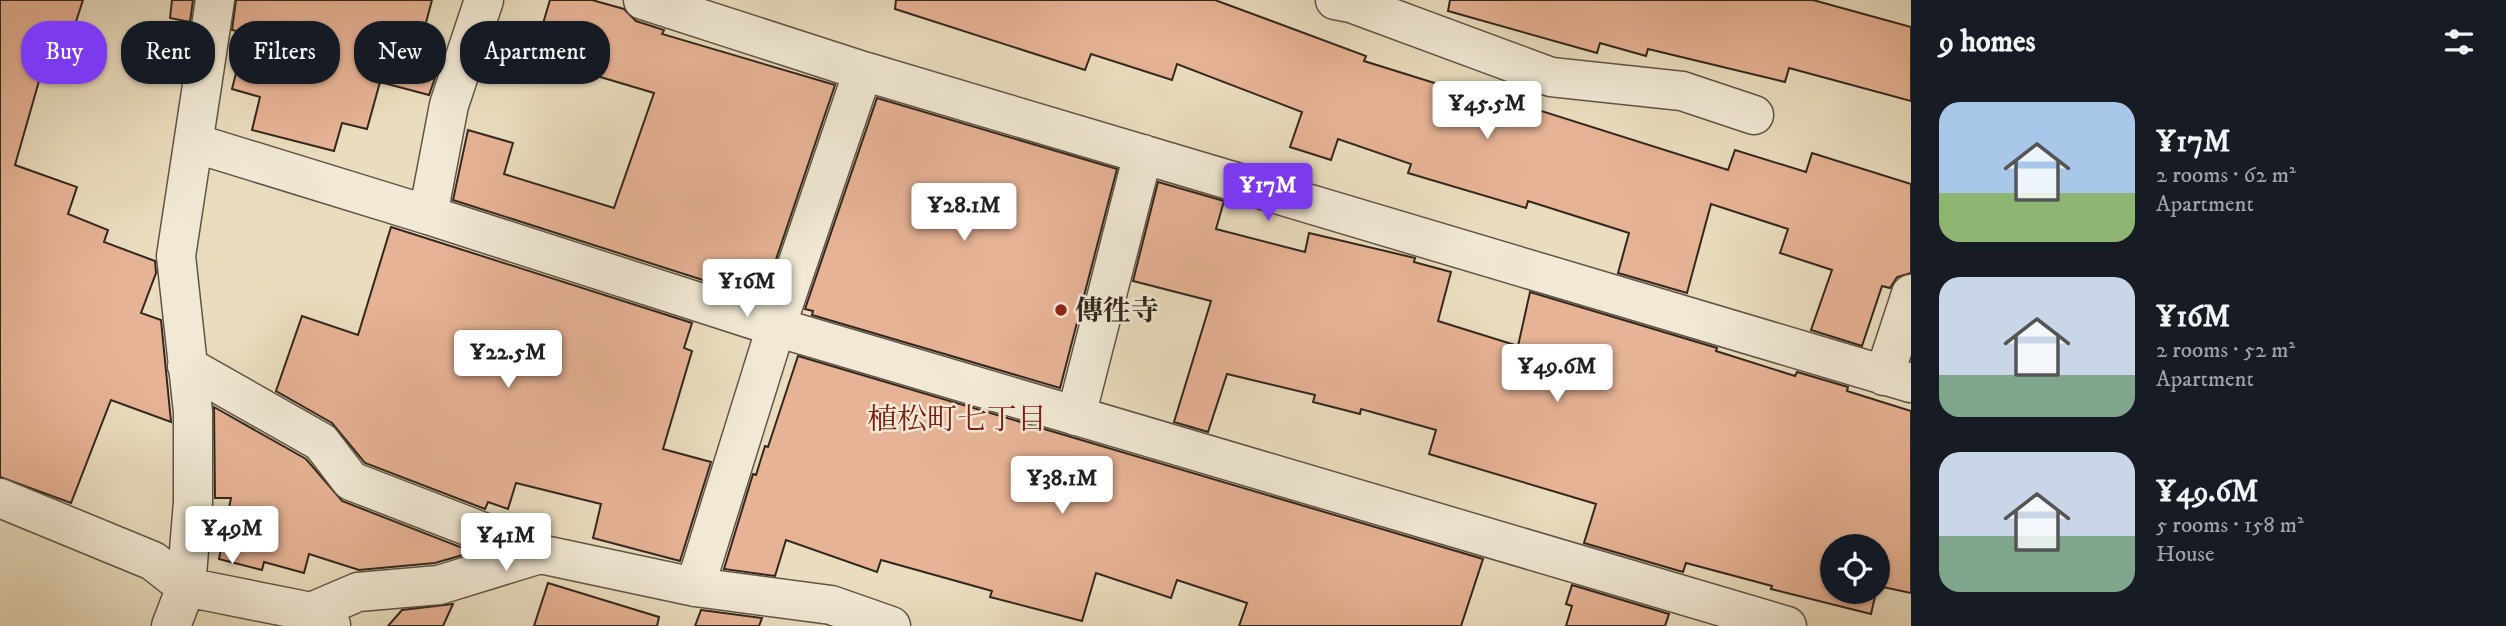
<!DOCTYPE html>
<meta charset="utf-8">
<style>
:root{--surface:#171b24;--page:#20242c;--text:#f1f3f6;--muted:#9ea1a6;--accent:#7c3aed}
body{margin:0;font-family:"IM FELL DW Pica","Noto Serif JP",serif;background:var(--page);color:var(--text);height:100vh;display:flex;flex-direction:column;font-size:26px;white-space:nowrap}
*{box-sizing:border-box;margin:0}
p{font-size:23px;color:var(--muted)}
.icon{flex:none;width:38px;height:38px;fill:none;stroke:currentColor;stroke-width:2;stroke-linecap:round;stroke-linejoin:round}
.map{position:relative;flex:1;overflow:hidden}
.drawer{display:flex;flex-direction:column;background:var(--surface);width:595px}
.drawer>*{flex:none}
.banner{position:absolute;left:21px;top:21px;width:665px;height:63px;display:flex;gap:14px}
.buttons{position:absolute;left:1820px;top:534px;display:grid;gap:14px}
.buttons a{display:grid;place-items:center;width:70px;height:70px;border-radius:50%;background:var(--surface);box-shadow:0 2px 5px #0004;font-size:35px}
.price{position:absolute;translate:-50% -60px;padding:0 16px;border-radius:7px;background:#fff;color:#222;font-size:23px;line-height:46px;filter:drop-shadow(0 2px 4px #0008)}
.price::after{content:'';position:absolute;left:50%;top:42px;width:21px;height:16px;margin-left:-10px;background:inherit;clip-path:polygon(0 0,100% 0,50% 100%)}
.price.selected{background:var(--accent);color:#fff}
ul{padding:0;list-style:none}
li{display:flex;align-items:center;gap:21px;height:175px;padding:0 28px}
li span{display:grid;place-items:center;flex:none;width:196px;height:140px;border-radius:21px;color:#555}
li>.icon{margin-inline-start:auto}
span .icon{width:84px;height:84px;fill:#fffc;stroke-width:1}
li b{font-size:30px}
h2{display:flex;justify-content:space-between;align-items:center;height:84px;padding:0 28px;font-size:30px}
.chip{padding:0 24px;border-radius:28px;background:var(--surface);box-shadow:0 2px 5px #0004;font-size:24px;line-height:63px}
.chip.selected{background:var(--accent);color:#fff}
main{display:flex;flex:1;min-height:0}
.map>svg:first-child{display:block}
</style>
<main>
<div class="map">
<svg width="1911" height="626" viewBox="0 0 1911 626">
<rect width="100%" height="100%" fill="#eaddbf"/>
<filter id="stains"><feTurbulence type="fractalNoise" baseFrequency=".00286" numOctaves="4"/><feColorMatrix values="0 0 0 0 .2 0 0 0 0 .09 0 0 0 0 .02 0 0 0 .5 -.17"/></filter>
<radialGradient id="worn" r=".72"><stop offset=".6" stop-color="#630" stop-opacity="0"/><stop offset="1" stop-color="#630" stop-opacity=".3"/></radialGradient>
<path fill="#e7b396" stroke="#33271d" stroke-width="2" d="M0,0H83L64,59L47,53L15,165L77,187L68,214L108,230L104,242L155,261L156,273L141,313L161,320L171,422L111,400L71,503L0,477Z
M172,0H193L190,22L170,18Z
M236,0H432L420,45L444,52L429,95L380,82L367,129L342,123L334,151L252,130L260,97L232,89L246,33L232,30Z
M550,0H592L624,9L636,21L664,30L662,34L835,85L764,295L708,276L706,281L453,200L468,130L513,143L504,174L614,208L654,93L533,57Z
M896,0H1215L1366,56L1364,61L1473,95L1475,90L1728,170L1735,150L1806,172L1812,153L1911,184V273L1897,277L1890,288L1882,286L1862,346L1811,330L1832,270L1780,253L1788,229L1711,204L1687,293L1618,273L1629,233L1528,201L1526,208L1408,173L1411,164L1338,139L1331,160L1290,147L1302,112L1177,64L1172,80L1091,54L1085,70L895,9Z
M1450,0H1813L1911,27V101L1789,68L1785,82L1648,49L1646,56L1600,43L1597,53L1448,11Z
M877,98L1117,169L1060,388L812,315L813,311L805,309Z
M1158,182L1224,201L1216,229L1305,252L1309,233L1415,258L1414,262L1451,272L1438,321L1518,346L1530,292L1717,348L1716,351L1795,376L1797,372L1848,387L1847,391L1911,411V593L1878,586V546H1832V592H1876L1871,614L1771,589L1772,586L1686,563L1683,572L1584,543L1596,504L1429,454L1436,430L1361,409L1360,414L1313,402L1315,395L1227,374L1208,432L1174,422L1211,301L1133,281Z
M391,227L692,323L684,348L692,351L663,449L711,462L680,561L593,538L601,504L516,483L508,509L488,502L485,509L365,463L332,423L276,391L302,316L358,335Z
M798,356L1483,559L1461,626H1239L1247,603L1177,580L1171,598L1096,573L1082,621L990,597L992,591L881,560L877,572L786,540L775,576L724,569L753,474L756,475L765,446L768,447Z
M214,407L306,459L342,501L473,552L435,563L359,570L309,554L304,573L264,562L262,570L219,559L231,498H215Z
M548,583L659,617L657,626H534Z
M1572,585L1669,614L1665,626H1566L1572,606L1566,604Z
M453,604L443,626H388L402,610Z
M701,610L762,618L759,626H695Z"/>
<g fill="none" stroke-linecap="round" stroke-linejoin="round">
<defs>
<path id="street" d="M484,0L449,105L428,215L776,327L1787,626
M643,0L863,71L1911,383
M1335,0L1351,3L1551,77L1682,91L1754,115
M194,143L428,215
M187,366L321,442L351,481L540,554L695,587L831,605L891,626
M1884,376L1911,294
M1076,416L1143,154
M0,498L153,561L186,587
M186,587L193,502V412L176,256L215,0
M695,587L776,327L863,71
M311,612L358,592L439,585L540,554
M171,626L186,587L311,612L331,625"/>
</defs>
<use href="#street" stroke="#615446" stroke-width="41"/>
<use href="#street" stroke="#f1e9d5" stroke-width="38"/>
</g>
<circle fill="#8f2418" stroke="#f1e9d5" stroke-width="2.5" cx="1061" cy="310" r="7"/>
<g text-anchor="middle" stroke-width="5" stroke-linejoin="round" paint-order="stroke">
<g font-size="28" font-weight="bold" fill="#33271d" stroke="#f1e9d5" text-anchor="start">
<text x="1075" y="320">傳徃寺</text>
</g>
<g font-size="30" fill="#7a1f14" stroke="#f1e9d5">
<text x="957" y="429">植松町七丁目</text>
</g>
</g>
<rect width="100%" height="100%" filter="url(#stains)"/>
<rect width="100%" height="100%" fill="url(#worn)"/>
</svg>
<div class="buttons">
<a><svg class="icon" aria-label="locate" viewBox="0 0 24 24"><circle cx="12" cy="12" r="6"/><path d="M12 2v4M12 18v4M2 12h4M18 12h4"/></svg></a>
</div>
<b class="price" style="left:1487px;top:141px">¥45.5M</b>
<b class="price selected" style="left:1268px;top:223px">¥17M</b>
<b class="price" style="left:964px;top:243px">¥28.1M</b>
<b class="price" style="left:747px;top:319px">¥16M</b>
<b class="price" style="left:508px;top:390px">¥22.5M</b>
<b class="price" style="left:1557px;top:404px">¥49.6M</b>
<b class="price" style="left:1062px;top:516px">¥38.1M</b>
<b class="price" style="left:232px;top:566px">¥49M</b>
<b class="price" style="left:506px;top:573px">¥41M</b>
<div class="banner">
<a class="chip selected">Buy</a>
<a class="chip">Rent</a>
<a class="chip">Filters</a>
<a class="chip">New</a>
<a class="chip">Apartment</a>
</div>
</div>
<section class="drawer">
<h2>9 homes<svg class="icon" aria-label="filters" viewBox="0 0 24 24"><path d="M4 7h16M4 17h16"/><circle cx="9" cy="7" r="2"/><circle cx="15" cy="17" r="2"/></svg></h2>
<ul>
<li><span style="background:linear-gradient(#a9c7e8 65%,#8fb573 0)"><svg class="icon" aria-label="home" viewBox="0 0 24 24"><path d="M3 11l9-7 9 7M6 9v11h12V9"/></svg></span><div><b>¥17M</b><p>2 rooms · 62 m²</p><p>Apartment</p></div></li>
<li><span style="background:linear-gradient(#c9d6e8 70%,#7fa58c 0)"><svg class="icon" aria-label="home" viewBox="0 0 24 24"><path d="M3 11l9-7 9 7M6 9v11h12V9"/></svg></span><div><b>¥16M</b><p>2 rooms · 52 m²</p><p>Apartment</p></div></li>
<li><span style="background:linear-gradient(#c9d6e8 60%,#7fa58c 0)"><svg class="icon" aria-label="home" viewBox="0 0 24 24"><path d="M3 11l9-7 9 7M6 9v11h12V9"/></svg></span><div><b>¥49.6M</b><p>5 rooms · 158 m²</p><p>House</p></div></li>
</ul>
</section>
</main>
